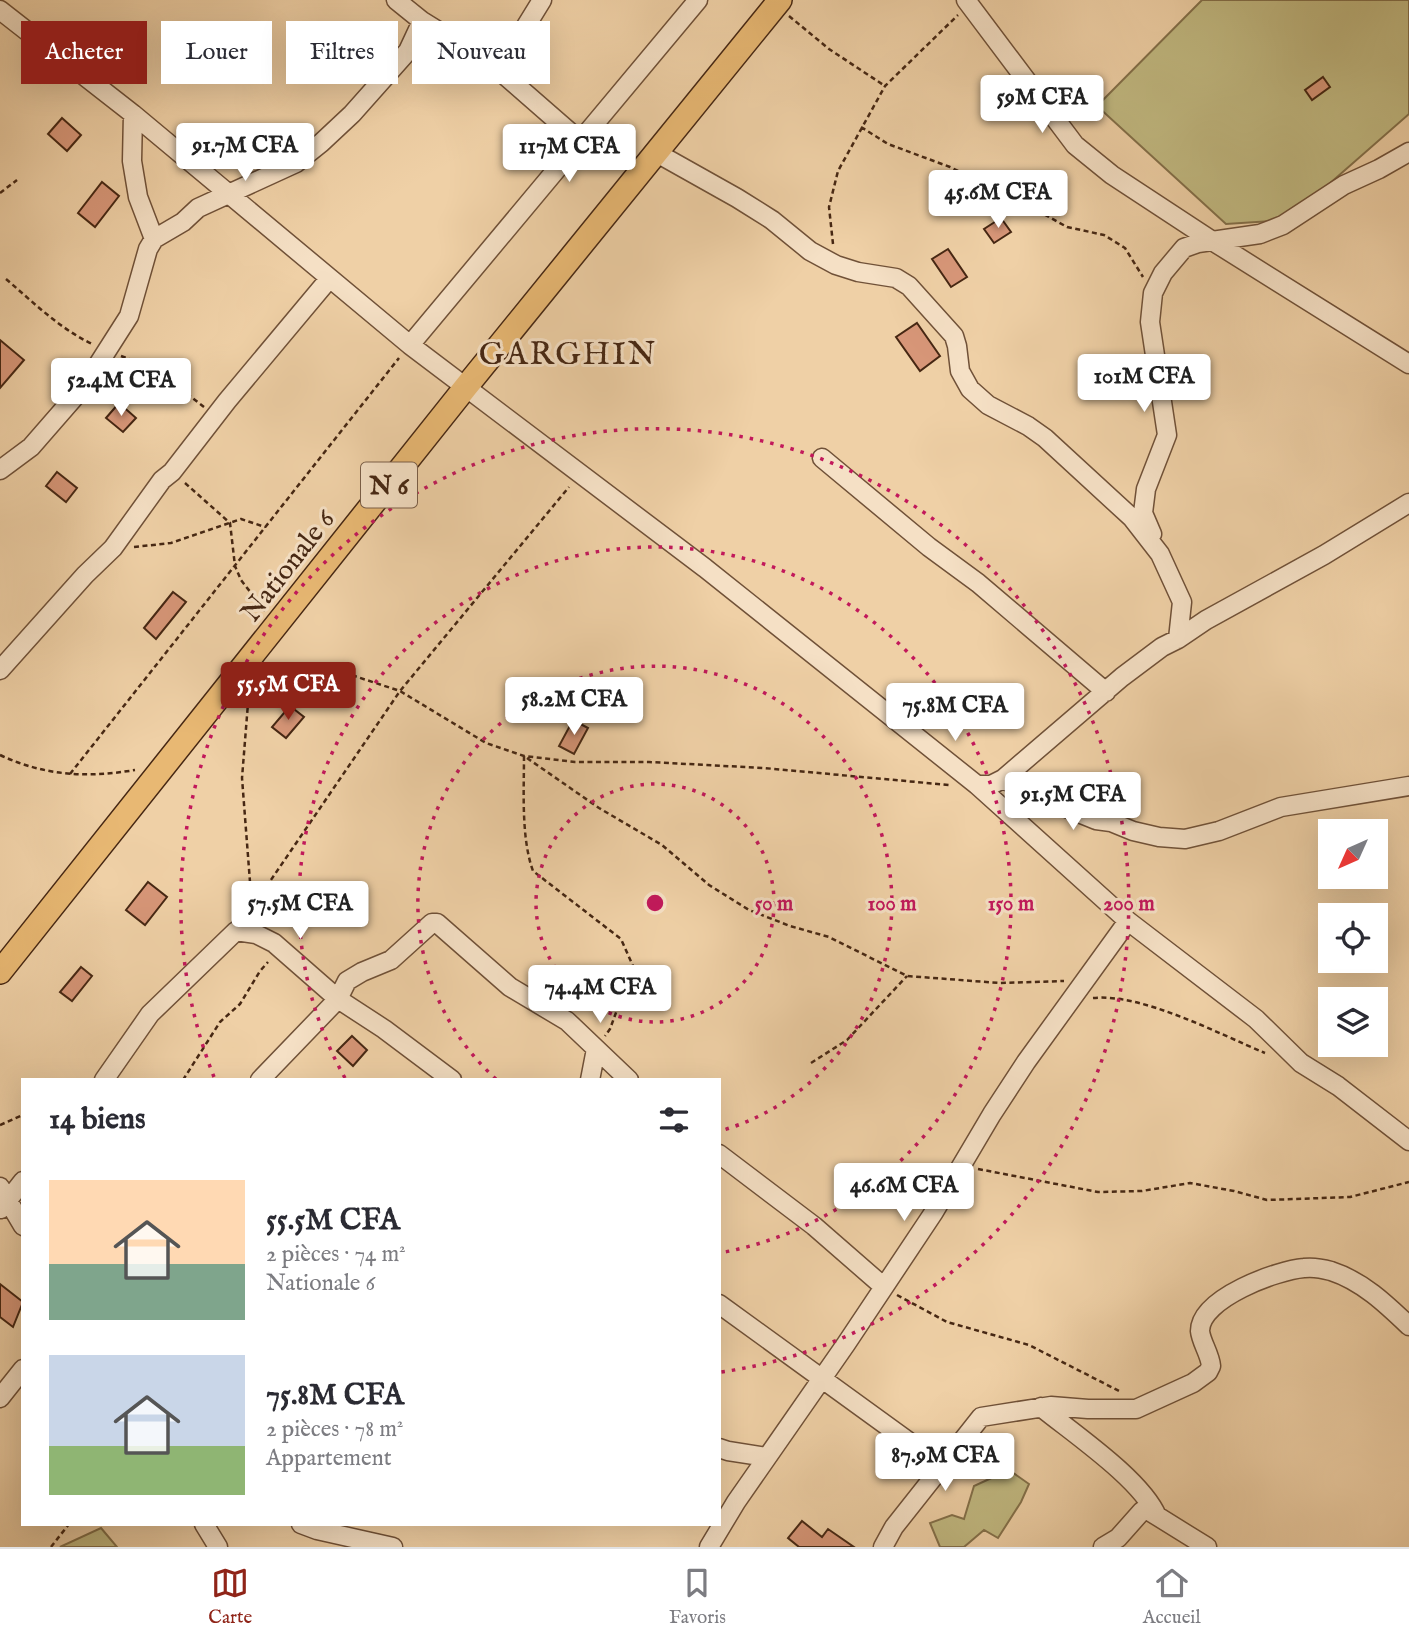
<!DOCTYPE html>
<html lang="fr">
<meta charset="utf-8">
<style>
:root{--surface:#fff;--page:#f2f2f3;--text:#2b2b33;--muted:#7c7c81;--line:#e1e1e2;--accent:#8f2418}
body{margin:0;font-family:"IM FELL English",serif;background:var(--page);color:var(--text);height:100vh;display:flex;flex-direction:column;font-size:26px;white-space:nowrap}
*{box-sizing:border-box;margin:0}
p{font-size:23px;color:var(--muted)}
.icon{flex:none;width:38px;height:38px;fill:none;stroke:currentColor;stroke-width:2;stroke-linecap:round;stroke-linejoin:round}
.map{position:relative;flex:1;overflow:hidden}
.details{position:absolute;left:21px;top:1078px;width:700px;height:448px;display:flex;flex-direction:column;background:var(--surface);border-radius:0px;box-shadow:0 7px 28px #0002}
.details>*{flex:none}
.guide{position:absolute;left:21px;top:21px;width:700px;height:63px;display:flex;gap:14px}
.needle{width:46px;rotate:225deg}
.buttons{position:absolute;left:1318px;top:819px;display:grid;gap:14px}
.buttons a{display:grid;place-items:center;width:70px;height:70px;border-radius:0px;background:var(--surface);box-shadow:0 7px 28px #0002;font-size:35px}
.price{position:absolute;translate:-50% -60px;padding:0 16px;border-radius:7px;background:#fff;color:#222;font-size:23px;line-height:46px;filter:drop-shadow(0 2px 4px #0008)}
.price::after{content:'';position:absolute;left:50%;top:42px;width:21px;height:16px;margin-left:-10px;background:inherit;clip-path:polygon(0 0,100% 0,50% 100%)}
.price.selected{background:var(--accent);color:#fff}
ul{padding:0;list-style:none}
li{display:flex;align-items:center;gap:21px;height:175px;padding:0 28px}
li span{display:grid;place-items:center;flex:none;width:196px;height:140px;border-radius:0px;color:#555}
li>.icon{margin-inline-start:auto}
span .icon{width:84px;height:84px;fill:#fffc;stroke-width:1}
li b{font-size:30px}
h2{display:flex;justify-content:space-between;align-items:center;height:84px;padding:0 28px;font-size:30px}
.pill{padding:0 24px;border-radius:0px;background:var(--surface);box-shadow:0 7px 28px #0002;font-size:24px;line-height:63px}
.pill.selected{background:var(--accent);color:#fff}
.tabs{display:flex;justify-content:space-around;align-items:center;height:98px;border-top:2px solid var(--line);background:var(--surface);font-size:19px;color:var(--muted)}
.tabs a{display:grid;justify-items:center;gap:4px}
.tabs .selected{color:var(--accent)}
.map>svg:first-child{display:block}
</style>
<div class="map">
<svg width="1409" height="1547" viewBox="0 0 1409 1547">
<rect width="100%" height="100%" fill="#efd0a6"/>
<filter id="stains"><feTurbulence type="fractalNoise" baseFrequency=".00286" numOctaves="4"/><feColorMatrix values="0 0 0 0 .2 0 0 0 0 .09 0 0 0 0 .02 0 0 0 .5 -.17"/></filter>
<radialGradient id="worn" r=".72"><stop offset=".6" stop-color="#630" stop-opacity="0"/><stop offset="1" stop-color="#630" stop-opacity=".3"/></radialGradient>
<path fill="#c1b981" stroke="#84704a" stroke-width="2" d="M1202,0H1409V114L1288,220L1226,224L1097,106Z
M1009,1470L1029,1484L1021,1502L998,1538L984,1530L964,1547H940L930,1523L952,1515L964,1519L974,1486Z
M101,1528L117,1547H60Z"/>
<path fill="#d79678" stroke="#462713" stroke-width="2" d="M1323,77L1330,87L1312,100L1305,90Z
M62,118L81,135L67,151L48,134Z
M102,182L119,196L95,227L78,213Z
M1001,218L1011,232L994,243L984,229Z
M948,249L967,277L951,287L932,259Z
M917,323L940,356L920,371L896,337Z
M0,340L24,360L0,388Z
M119,403L136,418L123,432L106,418Z
M57,472L77,488L66,502L46,486Z
M173,592L186,602L156,639L144,628Z
M290,706L304,717L286,738L272,727Z
M573,720L588,728L574,754L559,746Z
M148,882L167,897L145,925L126,910Z
M81,967L92,976L72,1001L60,992Z
M352,1036L367,1050L353,1066L337,1051Z
M0,1284L23,1302L13,1327L0,1317Z
M802,1521L822,1537L828,1529L854,1547H799L788,1538Z"/>
<g fill="none" stroke-linecap="round" stroke-linejoin="round">
<defs>
<path id="minor" d="M396,0L422,21
M966,0L1075,145L1112,175L1214,242L1409,364
M0,10L133,114L410,345L705,568L977,785L1128,921L1256,1019L1301,1063L1338,1086L1409,1141
M493,65L580,141
M133,114L132,161L138,197L154,239
M655,152L737,198L772,220L810,251L836,265L858,272L896,278L909,286L954,336L957,346L960,371L970,389L988,405L1028,426L1045,438L1132,518L1160,554L1182,602L1178,639L1162,647L1122,677L1003,779L991,785H977
M410,345L698,0
M822,458L929,547L978,583L1106,692
M0,470L31,447L85,385L129,316L148,249L154,239L183,222L198,208L296,163L321,143L352,114L408,51L422,21L493,65L518,39L542,0
M1152,534L1143,513L1146,489L1167,435L1150,322L1153,293L1163,273L1184,248L1198,243L1260,234L1283,225L1344,185L1379,169L1409,152
M1178,639L1206,620L1324,555L1409,503
M0,670L85,575L113,548L162,480L172,472L227,401L329,279
M1003,779L1054,803L1096,820L1111,822L1133,831L1159,837L1185,839L1219,831L1281,807L1409,786
M104,1080L150,1014L236,931L256,934L274,943L338,999L384,1029L452,1080
M260,1080L338,999L347,981L362,972L391,960L432,923H437L510,987L567,1021L629,1080
M590,1080L596,1049
M719,1154L814,1226L884,1287
M0,1187L23,1226
M1,1209L23,1181
M719,1304L941,1465
M0,1398L23,1369
M1041,1407C1074,1434 1141,1479 1157,1516
M719,1448L728,1451L767,1457
M204,1524L218,1547
M301,1524L317,1530L393,1547
M709,1547L736,1502L846,1344L934,1212L992,1114L1026,1062L1128,921
M883,1547L894,1527L981,1417L1051,1406L1088,1409H1136L1193,1383L1208,1372L1211,1366C1210,1354 1201,1342 1200,1331C1200,1298 1278,1270 1304,1268C1312,1267 1324,1269 1331,1271C1362,1281 1386,1304 1409,1326
M1103,1547L1118,1538L1142,1511H1149L1207,1547"/>
<path id="major" d="M0,972L465,388L780,0"/>
</defs>
<use href="#minor" stroke="#705138" stroke-width="21"/>
<use href="#major" stroke="#462713" stroke-width="26"/>
<path stroke="#462713" stroke-width="2.5" stroke-dasharray="5 3.5" stroke-linecap="butt" d="M789,16L829,49L885,86
M861,127L888,144L950,167L1031,207L1067,227L1104,235L1125,248L1143,277
M0,193L17,180
M833,244L829,207L838,171L885,86L958,15
M6,279C34,303 59,328 92,344
M121,356L155,369L204,407
M185,483L230,523L235,566L241,580L265,611
M134,547L171,543L241,519L265,527
M260,676L285,671L333,669L400,691L486,743L524,756L575,762H649L764,768L949,785
M249,691L242,778L252,908
M0,755C45,776 87,778 135,770
M524,756C524,791 521,838 533,871L621,939L633,966L610,1029L605,1036
M527,758L599,808L662,845L709,885L749,910L790,926L829,937L907,976L1000,983L1064,981
M70,774L399,358
M247,915L400,691L569,487
M1093,998C1142,993 1219,1034 1265,1053
M811,1063L847,1040L907,976
M183,1080L220,1022L240,1004L260,971L268,962
M0,1125L23,1115
M978,1169L1098,1192L1142,1191L1190,1183L1234,1191L1267,1200L1350,1197L1409,1182
M897,1295L947,1322L1029,1345L1121,1392
M51,1547L69,1524"/>
<use href="#minor" stroke="#f5e0c5" stroke-width="18"/>
<use href="#major" stroke="#e8b873" stroke-width="23"/>
</g>
<g fill="none" stroke="#c2185b" stroke-width="3.5" stroke-dasharray="3.5 7">
<circle cx="655" cy="903" r="119"/>
<path d="M496 1079A237 237 0 1 1 720 1131"/>
<path d="M345 1078A356 356 0 1 1 720 1253"/>
<path d="M214 1077A474 474 0 1 1 721 1372"/>
</g>
<g text-anchor="middle" stroke-width="6" stroke-linejoin="round" paint-order="stroke">
<rect fill="#f5e0c5" stroke="#7a5e48" stroke-width="2" x="361" y="462.5" width="56" height="45" rx="5"/>
<g font-size="26" font-weight="bold" fill="#462713">
<text x="389" y="494">N 6</text>
</g>
<g font-size="28" fill="#462713" stroke="#f5e0c5">
<text transform="translate(287 565) rotate(-52)" y="10">Nationale 6</text>
</g>
<g font-size="32" letter-spacing="2" fill="#462713" stroke="#f5e0c5">
<text x="568" y="364">GARGHIN</text>
</g>
</g>
<circle cx="655" cy="903" r="10" fill="#c2185b" stroke="#f5e0c5" stroke-width="3.5"/>
<g font-size="21" text-anchor="middle" font-weight="bold" fill="#c2185b" stroke="#f5e0c5" stroke-width="6" stroke-linejoin="round" paint-order="stroke">
<text x="774" y="910">50 m</text>
<text x="892" y="910">100 m</text>
<text x="1011" y="910">150 m</text>
<text x="1129" y="910">200 m</text>
</g>
<rect width="100%" height="100%" filter="url(#stains)"/>
<rect width="100%" height="100%" fill="url(#worn)"/>
</svg>
<div class="buttons">
<a><svg class="needle" viewBox="-14 -14 28 28"><path d="M0-13l5 13h-10z" fill="#e53935"/><path d="M0 13l5-13h-10z" fill="#7c7c81"/></svg></a>
<a><svg class="icon" aria-label="locate" viewBox="0 0 24 24"><circle cx="12" cy="12" r="6"/><path d="M12 2v4M12 18v4M2 12h4M18 12h4"/></svg></a>
<a><svg class="icon" aria-label="layers" viewBox="0 0 24 24"><path d="M12 4l9 5-9 5-9-5zM3 14l9 5 9-5"/></svg></a>
</div>
<b class="price" style="left:1042px;top:135px">59M CFA</b>
<b class="price" style="left:245px;top:183px">91.7M CFA</b>
<b class="price" style="left:569px;top:184px">117M CFA</b>
<b class="price" style="left:998px;top:230px">45.6M CFA</b>
<b class="price" style="left:1144px;top:414px">101M CFA</b>
<b class="price" style="left:121px;top:418px">52.4M CFA</b>
<b class="price selected" style="left:288px;top:722px">55.5M CFA</b>
<b class="price" style="left:574px;top:737px">58.2M CFA</b>
<b class="price" style="left:955px;top:743px">75.8M CFA</b>
<b class="price" style="left:1073px;top:832px">91.5M CFA</b>
<b class="price" style="left:300px;top:941px">57.5M CFA</b>
<b class="price" style="left:600px;top:1025px">74.4M CFA</b>
<b class="price" style="left:904px;top:1223px">46.6M CFA</b>
<b class="price" style="left:945px;top:1493px">87.9M CFA</b>
<div class="guide">
<a class="pill selected">Acheter</a>
<a class="pill">Louer</a>
<a class="pill">Filtres</a>
<a class="pill">Nouveau</a>
</div>
<section class="details">
<h2>14 biens<svg class="icon" aria-label="filters" viewBox="0 0 24 24"><path d="M4 7h16M4 17h16"/><circle cx="9" cy="7" r="2"/><circle cx="15" cy="17" r="2"/></svg></h2>
<ul>
<li><span style="background:linear-gradient(#ffd9b3 60%,#7fa58c 0)"><svg class="icon" aria-label="home" viewBox="0 0 24 24"><path d="M3 11l9-7 9 7M6 9v11h12V9"/></svg></span><div><b>55.5M CFA</b><p>2 pièces · 74 m²</p><p>Nationale 6</p></div></li>
<li><span style="background:linear-gradient(#c9d6e8 65%,#8fb573 0)"><svg class="icon" aria-label="home" viewBox="0 0 24 24"><path d="M3 11l9-7 9 7M6 9v11h12V9"/></svg></span><div><b>75.8M CFA</b><p>2 pièces · 78 m²</p><p>Appartement</p></div></li>
</ul>
</section>
</div>
<nav class="tabs">
<a class="selected"><svg class="icon" aria-label="map" viewBox="0 0 24 24"><path d="M3 6l6-2 6 2 6-2v14l-6 2-6-2-6 2zM9 4v14M15 6v14"/></svg>Carte</a>
<a><svg class="icon" aria-label="saved" viewBox="0 0 24 24"><path d="M7 4h10v16l-5-4-5 4z"/></svg>Favoris</a>
<a><svg class="icon" aria-label="home" viewBox="0 0 24 24"><path d="M3 11l9-7 9 7M6 9v11h12V9"/></svg>Accueil</a>
</nav>
